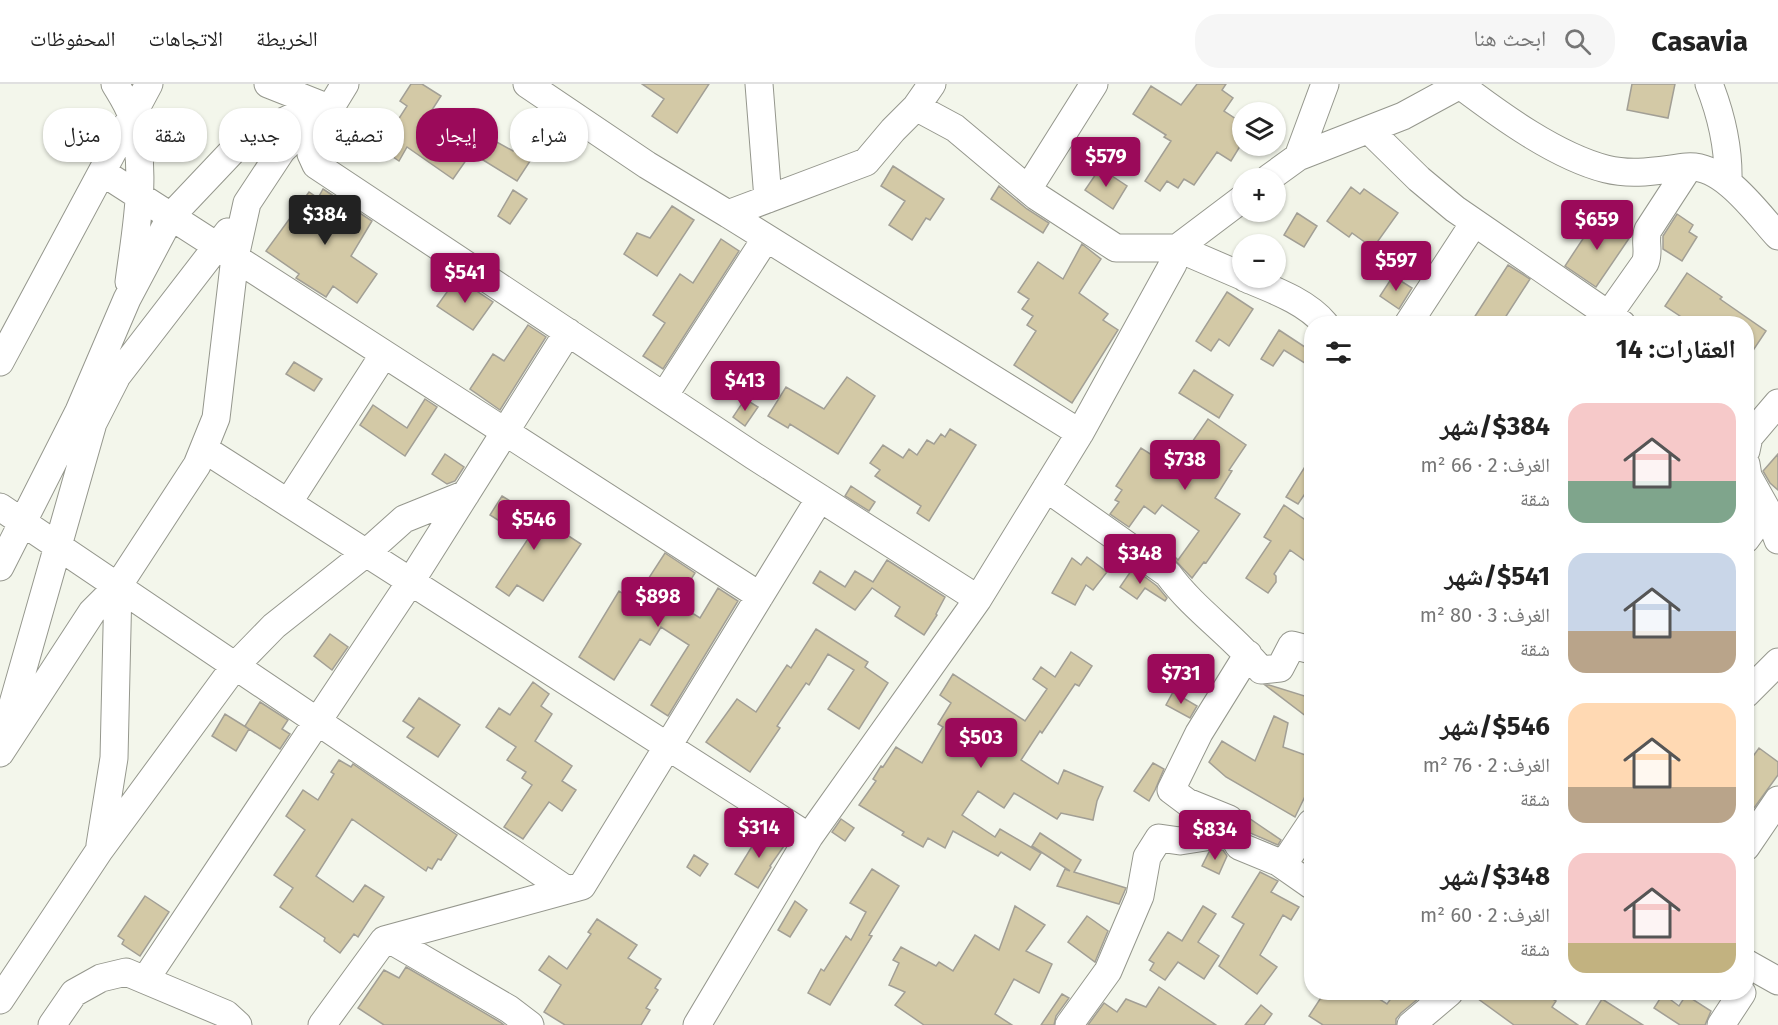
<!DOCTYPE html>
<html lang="ar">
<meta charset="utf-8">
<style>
:root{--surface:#fff;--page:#f6f6f6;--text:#222;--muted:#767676;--line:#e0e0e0;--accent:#9b0a5a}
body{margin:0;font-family:"Fira Sans","Noto Naskh Arabic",sans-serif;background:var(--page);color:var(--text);direction:rtl;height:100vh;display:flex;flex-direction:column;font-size:22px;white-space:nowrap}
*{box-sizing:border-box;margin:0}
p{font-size:20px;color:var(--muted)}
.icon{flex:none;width:33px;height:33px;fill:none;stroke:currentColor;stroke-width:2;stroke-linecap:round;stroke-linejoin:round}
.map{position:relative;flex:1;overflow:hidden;direction:ltr}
.drawer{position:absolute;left:1304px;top:232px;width:450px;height:684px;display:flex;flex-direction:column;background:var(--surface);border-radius:24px;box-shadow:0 2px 4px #0004;direction:rtl}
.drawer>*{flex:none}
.banner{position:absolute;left:18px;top:24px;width:570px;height:54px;direction:rtl;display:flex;gap:12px}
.controls{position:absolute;left:1232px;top:18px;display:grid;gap:12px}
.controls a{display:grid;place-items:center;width:54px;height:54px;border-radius:50%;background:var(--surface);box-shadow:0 2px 4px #0004;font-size:30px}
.price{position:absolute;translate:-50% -51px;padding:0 14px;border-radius:6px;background:var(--accent);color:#fff;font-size:20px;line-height:39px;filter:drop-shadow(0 2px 3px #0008)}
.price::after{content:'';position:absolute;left:50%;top:36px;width:18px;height:14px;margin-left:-9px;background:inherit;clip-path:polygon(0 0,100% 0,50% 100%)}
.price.current{background:#222;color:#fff}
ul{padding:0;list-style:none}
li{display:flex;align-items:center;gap:18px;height:150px;padding:0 18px}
li span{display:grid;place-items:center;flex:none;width:168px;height:120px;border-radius:18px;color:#555}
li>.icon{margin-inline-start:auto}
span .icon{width:72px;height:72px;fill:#fffc;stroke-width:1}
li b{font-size:26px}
h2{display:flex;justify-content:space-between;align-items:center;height:72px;padding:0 18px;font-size:26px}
.chip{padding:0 21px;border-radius:24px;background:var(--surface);box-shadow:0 2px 4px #0004;font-size:21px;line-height:54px}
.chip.current{background:var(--accent);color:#fff}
header{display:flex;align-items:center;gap:36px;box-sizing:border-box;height:84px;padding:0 30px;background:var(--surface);border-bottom:2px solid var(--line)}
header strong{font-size:28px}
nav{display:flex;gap:33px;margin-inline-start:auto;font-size:21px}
.search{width:420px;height:54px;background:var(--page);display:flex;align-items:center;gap:15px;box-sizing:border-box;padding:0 21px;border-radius:24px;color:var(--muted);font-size:22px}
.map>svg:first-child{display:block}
</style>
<header>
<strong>Casavia</strong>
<div class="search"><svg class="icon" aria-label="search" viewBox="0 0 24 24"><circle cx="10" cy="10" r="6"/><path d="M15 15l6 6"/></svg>ابحث هنا</div>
<nav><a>الخريطة</a><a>الاتجاهات</a><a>المحفوظات</a></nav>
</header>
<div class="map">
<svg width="1778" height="941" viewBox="0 0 1778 941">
<rect width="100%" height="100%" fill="#f3f6eb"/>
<path fill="#d3c9a6" stroke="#a29f95" stroke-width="1.5" d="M411,0H422L441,12L421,43L467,75L453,95L407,63L399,77L380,64L407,22L400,17Z
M642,0H709L677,49L652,32L664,15Z
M1197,0H1226L1222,6L1233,14L1224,27L1242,39V59L1231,77L1217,68L1194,101L1184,95L1178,104L1167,97L1160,107L1145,97L1171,57L1164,53L1166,51L1133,30L1151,2L1181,21Z
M1632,0H1675L1668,34L1627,26Z
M537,26L555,39L517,97L483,76L495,57L513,67L532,40L529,37Z
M893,82L944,115L930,136L926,134L912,156L889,141L905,117L881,102Z
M1100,84L1127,102L1113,125L1085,106Z
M999,102L1027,125L1049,139L1043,149L991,115Z
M1351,103L1360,110L1364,105L1398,129L1373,164L1352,149L1349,153L1327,137Z
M323,105L372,137L351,172L377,190L357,219L333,202L326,213L296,194L299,190L266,167L309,108L318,114Z
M513,106L527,115L510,140L498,132Z
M672,122L694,136L657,192L624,170L637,149L650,154Z
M1297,129L1317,142L1304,163L1284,151Z
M1677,130L1693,141L1689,148L1697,153L1682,177L1663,165V152Z
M1598,132L1630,153L1596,203L1565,182Z
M721,155L739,167L663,285L643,272L665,239L653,231L680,190L693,199Z
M1082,160L1101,175L1079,209L1108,230L1103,236L1118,246L1072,319L1014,281L1036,247L1027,241L1033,232L1022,225L1029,215L1018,208L1038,178L1063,195Z
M1508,181L1530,195L1501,240H1470Z
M1687,189L1722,213L1720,215L1766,247L1746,277V240H1692L1665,222Z
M1393,192L1412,204L1399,225L1380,212Z
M457,194L493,218L473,246L437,222Z
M1227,208L1253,225L1229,262L1219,255L1211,267L1196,257Z
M528,241L546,253L500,326L470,305L493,270L504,277Z
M1279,246L1311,267V283L1284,266L1273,282L1261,275Z
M294,278L322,295L314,307L286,290Z
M1194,286L1233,311L1219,334L1179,309Z
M847,293L875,312L838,370L790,340L788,344L768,332L786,303L824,325Z
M425,315L437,323L405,372L360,341L373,321L407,344Z
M745,315L758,323L745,342L733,333Z
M1208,335L1246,361L1229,386L1232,387L1215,414L1240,430L1206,479L1204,478L1192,494L1174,475L1175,473L1178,476L1199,447L1162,421L1155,430L1144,422L1129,443L1110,430L1119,418L1115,416L1122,406L1116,402L1141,364L1163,378L1168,369L1179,377Z
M950,345L976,361L929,437L917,429L921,422L875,392L880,386L870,379L883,361L903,374L909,365L917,371L927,356L934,360L941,350L945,353Z
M445,370L464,383L455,397L447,400L432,390Z
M1778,370V406L1770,399L1763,387Z
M1311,373V401L1298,420L1286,413Z
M851,402L875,418L869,427L845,412Z
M502,412L523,425L524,423L581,460L543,517L517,501L509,512L496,503L528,455L490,431Z
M1284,421L1311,440V481L1290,466L1274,490L1276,492V498L1268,509L1246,494L1271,457L1264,453Z
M665,469L695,489L676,519L700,534L718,504L738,517L668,632L651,621L689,561L661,543L650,561L640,555L614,596L579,573L619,507L634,517Z
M1087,473L1107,488L1093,506L1086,501L1075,521L1052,509L1072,474L1081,481Z
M887,476L945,513L936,530L937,531L924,551L895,532L900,523L872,504L855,526L813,499L820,487L845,503L855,487L873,498Z
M1133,484L1157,502L1167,514L1165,517L1145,504L1137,515L1120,503Z
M816,545L868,578L865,583L888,599L859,645L828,625L854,586L828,570L809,601L806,599L777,642L780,644L750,688L706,658L737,615L756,628L787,581L791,584Z
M330,550L348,563L332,586L314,572Z
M1071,568L1092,582L1079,602L1075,600L1042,649L1040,647L1021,676L1058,700L1064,686L1103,703L1097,717L1093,736L1061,729L1057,735L1014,709L1004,724L978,707L962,731L995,753L1000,745L1041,769L1030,786L1001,768L998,772L953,747L945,764L928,754L923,763L902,751L904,748L859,721L876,697L873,695L881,682L883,683L896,663L922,679L943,643L938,640L951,619L940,611L953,590L1025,637L1047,605L1033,595L1041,583L1055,593Z
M533,598L549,610L541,622L552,630L535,657L572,682L562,697L576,706L562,727L549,718L523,755L504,743L532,701L522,694L526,688L507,676L516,663L486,643L499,624L510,631Z
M1265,601H1269L1311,614V636Z
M1173,608L1197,622L1190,634L1166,621Z
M419,614L460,641L438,673L407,653L414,644L403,637Z
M260,618L288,636L282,645L290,650L280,665L249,645L236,667L212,652L225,630L249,645L245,642Z
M1274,632L1288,639L1283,663L1311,673V700L1295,733L1226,693L1209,678L1222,657L1255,677Z
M1759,664L1778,678V691L1746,735V682Z
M339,676L351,683L353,680L457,751L441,776L438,775L432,785L428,783L426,787L352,735L316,792L353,818L365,801L384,813L358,853L354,850L340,869L324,857L325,854L280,823L293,804L274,791L305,746L286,732L303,706L318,716L334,690L331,688Z
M1153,679L1164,685L1155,706L1149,717L1134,707Z
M1243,730L1281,756L1278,761L1250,749L1246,744Z
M841,735L854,744L845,757L832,748Z
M762,746L784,762L770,782L771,783L758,804L735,790Z
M1040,749L1081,776L1074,788L1126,804L1119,820L1057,802L1065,785L1070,787L1032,762Z
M1223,766L1227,772L1219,790L1202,782L1209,768Z
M694,771L708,780L700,792L687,783Z
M872,785L899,802L869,851L872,852L830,921L808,909L821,885L824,887L846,852L851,856L866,828L850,819Z
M1260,788L1278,797L1271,808L1299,823L1291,836L1283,831L1260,871L1277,883L1257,910L1219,882L1244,840L1232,833Z
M145,812L169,828L140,872L122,860L124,856L118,852Z
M795,817L807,826L790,853L778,846Z
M1015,822L1045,841L1026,867L1052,880L1039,909L1014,895L995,930L1012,941H924L895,921L905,908L889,901L899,879L893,876L901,863L936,882L939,878L953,887L975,851L999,866Z
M1203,822L1216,830L1198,858L1219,872L1204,895L1178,878L1165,896L1150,886L1154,879L1149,876L1168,848L1182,857Z
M1087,832L1108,847L1095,878L1068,858Z
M597,835L637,861L628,874L661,895L655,904L658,906L646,924L650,926L641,941H565L544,928L561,901L539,886L549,872L567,885L591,850L588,848Z
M406,883L500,938L504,941H384L358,924L384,886L399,894Z
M1159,903L1216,941H1088L1104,919L1117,928L1126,915L1146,923Z
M1324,909H1370L1387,920L1395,909H1425L1401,929L1396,935V941H1323L1309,932Z
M1470,909H1530L1539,915L1543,909L1556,917L1552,923L1578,941H1514Z
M1062,910L1069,914L1056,932L1054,941H1041Z
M1663,910L1679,922L1686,911L1711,927L1705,941H1680L1654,924Z
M1602,915L1643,941H1586Z
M1261,921L1272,930L1264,941H1245Z"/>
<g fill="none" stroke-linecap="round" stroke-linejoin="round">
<defs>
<path id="minor" d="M115,0C121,10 129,22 132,33C148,87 136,144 129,198
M268,0L326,23L334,18L345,0
M527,0L647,81L728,130L866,78L893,46L916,23L955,44L1036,112L1116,164H1177L1242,115
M759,0L768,115
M1709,0C1722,33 1729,63 1728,98
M1460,1C1501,32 1556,72 1606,85C1634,92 1659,86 1687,83C1723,80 1756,128 1778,152
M326,23L313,58L311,70L316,81L754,372L978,515
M916,23L932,0
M1369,46L1419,95L1455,125L1622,240
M1298,73L1325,0
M102,88L760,512
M1269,94L1298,73L1403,32L1462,0
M1028,105L1094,0
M728,130L1080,349
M1245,194C1271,205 1306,217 1325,240
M1408,240L1474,139
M1602,240L1645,179C1650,168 1644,157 1648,146L1689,83
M0,278L149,0
M664,312L766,154
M204,365L809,753
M1746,367L1749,353L1778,319
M1746,380L1748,392L1767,426L1778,456
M1046,404L1168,490C1194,526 1233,551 1261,586L1280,584L1292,561L1311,566
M288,419L384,270
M0,423L567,806
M1746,455L1767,426
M0,483L79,327L127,215L171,132L242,57L318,21
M1248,570L1199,649L1171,706L1187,718L1229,735L1231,749L1239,762L1278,778L1311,801
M1746,610L1778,578
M6,644L93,339L117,292L228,148
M0,669L92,528L118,502L197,381L216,334L235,173L247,119L282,66L321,28
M100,761L114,674L118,502
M1746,763L1778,716
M1283,781L1311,739
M389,855L509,925L530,941
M1746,879L1778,897
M145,896L411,497L568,248
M0,916L99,767L235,582L274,542L366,469L404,435L466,410
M52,941L74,909L101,894L126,888L226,930L238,941
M322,941L384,856L582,802L820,414
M697,941L809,753L978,515L1080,349L1173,180L1177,164L1242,192
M1069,941L1108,887L1140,812L1147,773L1159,754L1180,757L1231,749
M1411,941L1449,909
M1721,941L1742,909"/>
</defs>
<use href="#minor" stroke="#95978d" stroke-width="29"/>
<use href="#minor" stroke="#fff" stroke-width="27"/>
</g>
</svg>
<div class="controls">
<a><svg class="icon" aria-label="layers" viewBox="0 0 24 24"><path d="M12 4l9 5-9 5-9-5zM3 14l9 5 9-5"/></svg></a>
<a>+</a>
<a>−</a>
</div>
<b class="price" style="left:1106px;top:104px">$579</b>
<b class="price current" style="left:325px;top:162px">$384</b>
<b class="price" style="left:1597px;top:167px">$659</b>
<b class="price" style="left:1396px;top:208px">$597</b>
<b class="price" style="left:465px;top:220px">$541</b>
<b class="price" style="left:745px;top:328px">$413</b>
<b class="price" style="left:1185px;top:407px">$738</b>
<b class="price" style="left:534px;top:467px">$546</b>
<b class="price" style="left:1140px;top:501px">$348</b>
<b class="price" style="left:658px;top:544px">$898</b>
<b class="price" style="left:1181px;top:621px">$731</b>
<b class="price" style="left:981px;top:685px">$503</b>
<b class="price" style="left:759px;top:775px">$314</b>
<b class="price" style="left:1215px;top:777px">$834</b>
<div class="banner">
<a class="chip">شراء</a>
<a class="chip current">إيجار</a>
<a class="chip">تصفية</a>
<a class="chip">جديد</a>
<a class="chip">شقة</a>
<a class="chip">منزل</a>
</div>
<section class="drawer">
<h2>العقارات: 14<svg class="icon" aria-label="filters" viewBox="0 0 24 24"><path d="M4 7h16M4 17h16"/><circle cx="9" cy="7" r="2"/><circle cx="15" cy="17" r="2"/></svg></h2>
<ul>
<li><span style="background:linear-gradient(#f6c9c9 65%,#7fa58c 0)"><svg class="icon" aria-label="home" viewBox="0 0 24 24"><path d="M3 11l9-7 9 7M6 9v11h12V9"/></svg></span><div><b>$384/شهر</b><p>الغرف: 2 · 66 m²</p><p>شقة</p></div></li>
<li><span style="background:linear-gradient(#c9d6e8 65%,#b9a48a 0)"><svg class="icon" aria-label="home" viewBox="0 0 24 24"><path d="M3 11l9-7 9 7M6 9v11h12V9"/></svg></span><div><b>$541/شهر</b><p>الغرف: 3 · 80 m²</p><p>شقة</p></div></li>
<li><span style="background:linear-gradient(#ffd9b3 70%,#b9a48a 0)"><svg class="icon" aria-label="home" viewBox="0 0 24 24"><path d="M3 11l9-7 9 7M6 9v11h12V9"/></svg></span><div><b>$546/شهر</b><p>الغرف: 2 · 76 m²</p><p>شقة</p></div></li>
<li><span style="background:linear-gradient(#f6c9c9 75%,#c2b280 0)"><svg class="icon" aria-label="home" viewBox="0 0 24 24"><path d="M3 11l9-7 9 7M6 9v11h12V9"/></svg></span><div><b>$348/شهر</b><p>الغرف: 2 · 60 m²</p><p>شقة</p></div></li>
</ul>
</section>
</div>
